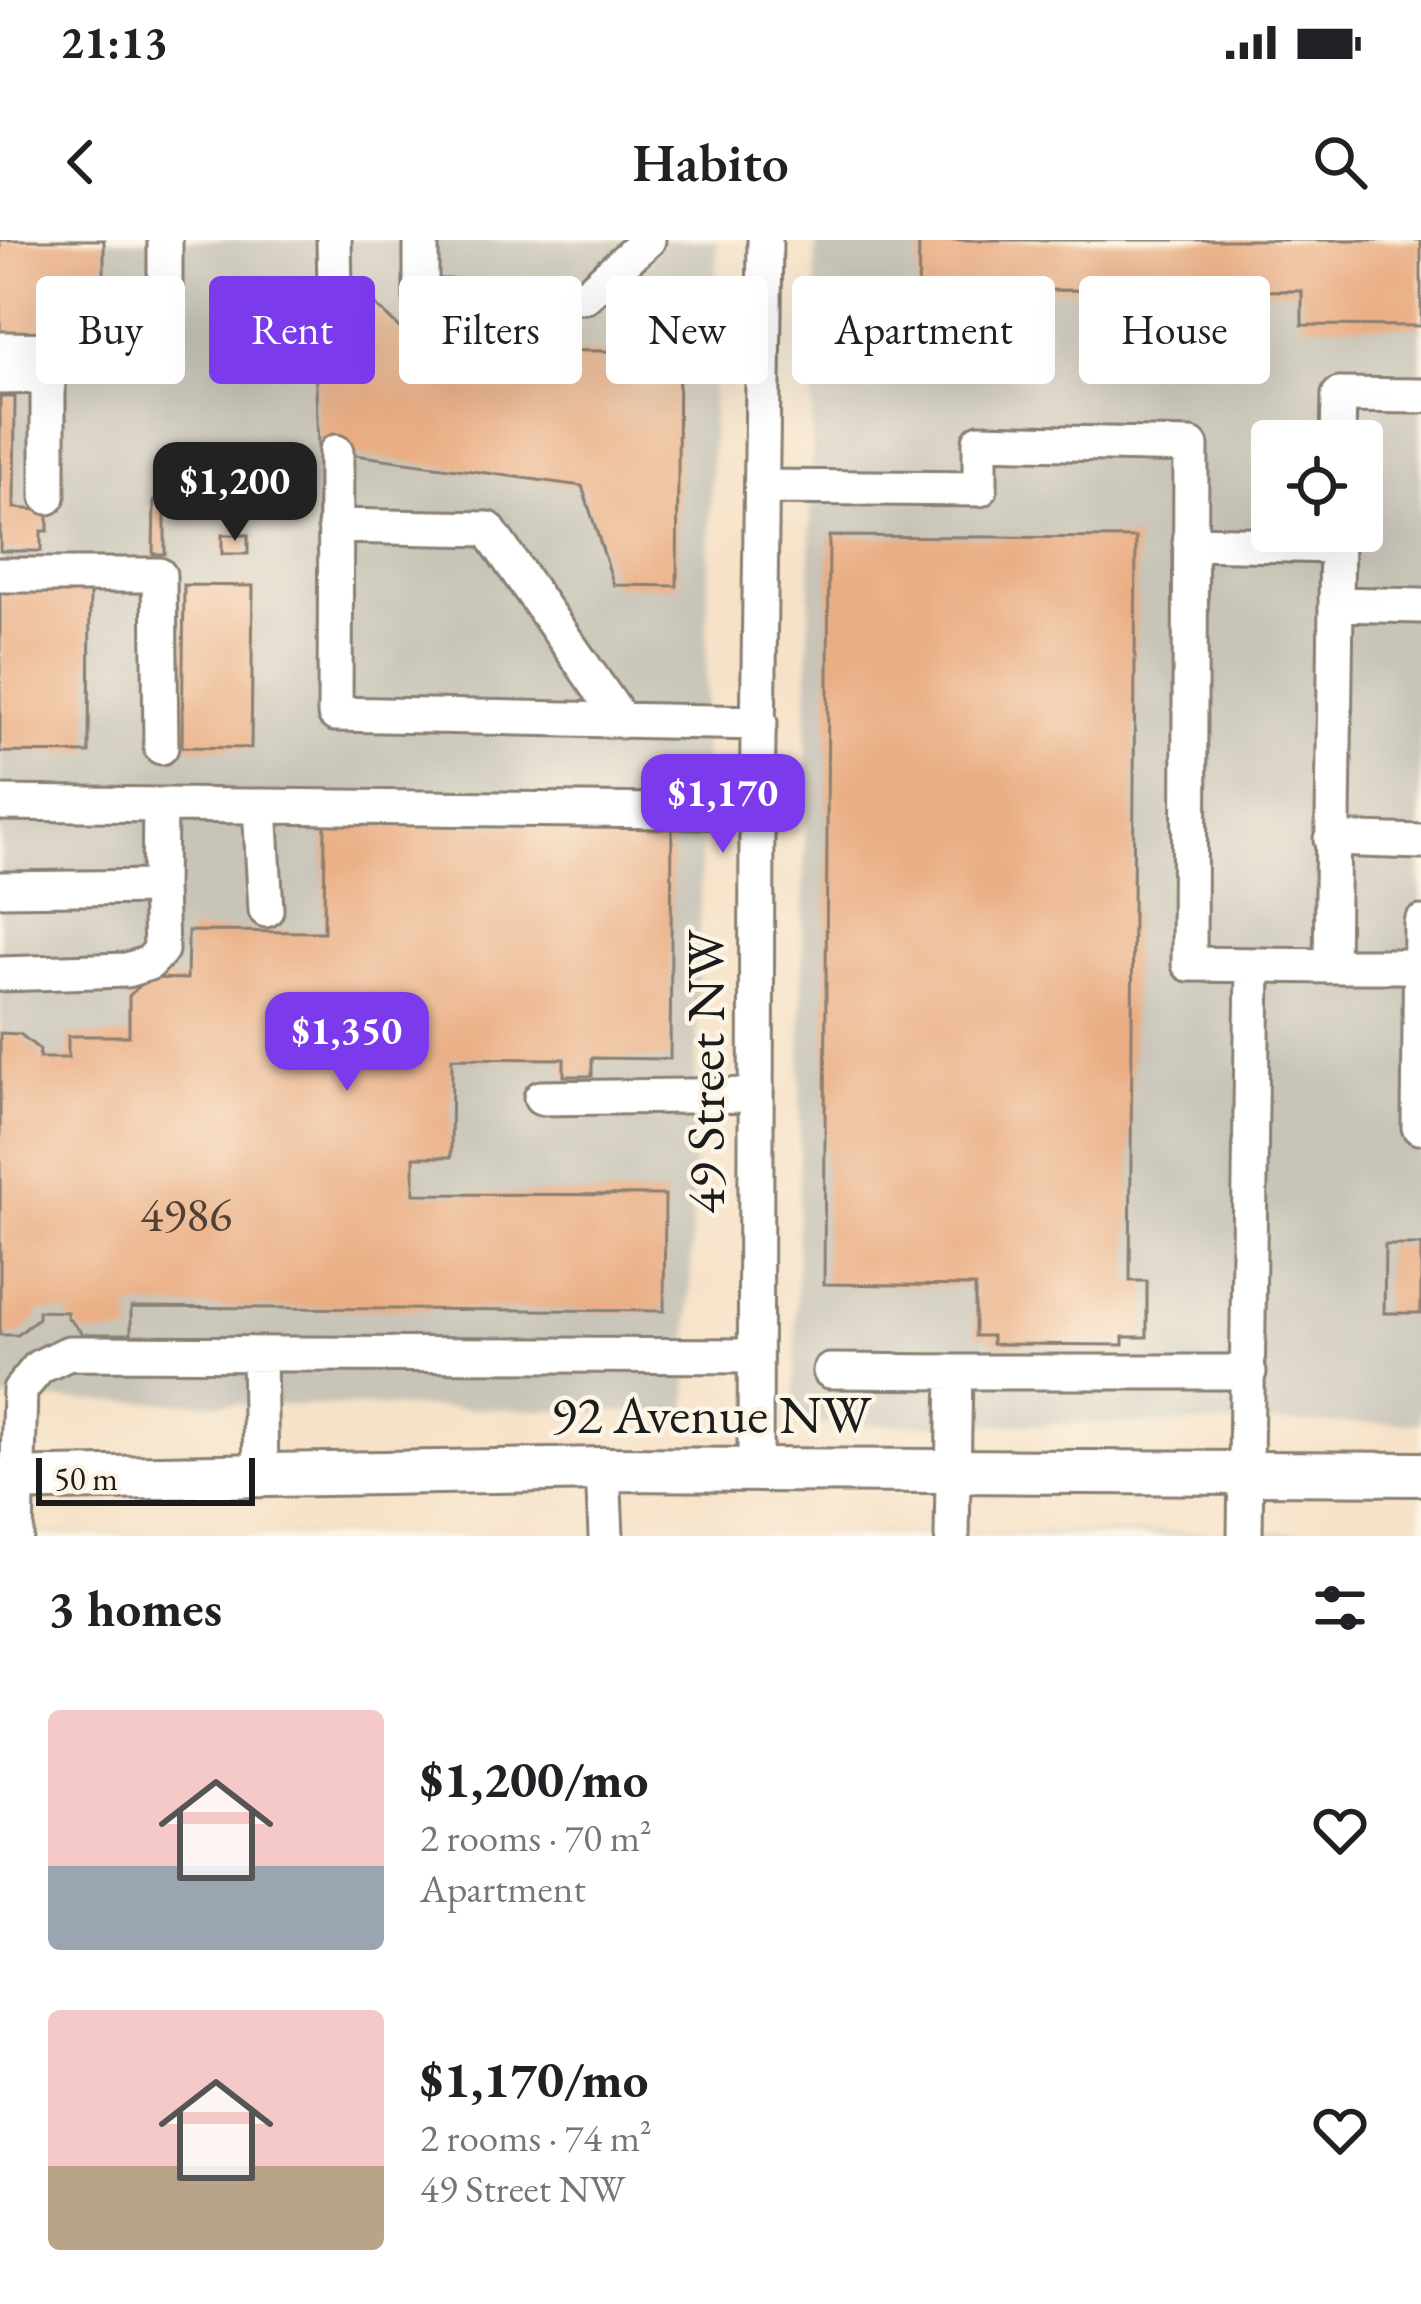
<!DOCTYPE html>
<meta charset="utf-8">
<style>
:root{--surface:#fff;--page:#f2f2f2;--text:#202124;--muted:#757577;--accent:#7c3aed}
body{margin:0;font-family:"EB Garamond",serif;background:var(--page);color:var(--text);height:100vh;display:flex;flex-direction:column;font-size:45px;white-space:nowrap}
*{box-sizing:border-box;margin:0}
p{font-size:39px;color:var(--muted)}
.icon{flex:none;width:66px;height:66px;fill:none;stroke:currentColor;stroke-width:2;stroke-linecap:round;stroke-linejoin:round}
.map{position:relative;height:1296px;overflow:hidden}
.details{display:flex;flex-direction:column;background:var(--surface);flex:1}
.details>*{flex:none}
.banner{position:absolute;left:36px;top:36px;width:1350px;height:108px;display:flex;gap:24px}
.controls{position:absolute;left:1251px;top:180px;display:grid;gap:24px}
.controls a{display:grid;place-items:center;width:132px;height:132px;border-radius:12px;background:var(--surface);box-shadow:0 12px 48px #0002;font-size:60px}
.scale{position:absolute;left:36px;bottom:30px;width:219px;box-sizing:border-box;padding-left:12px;border:6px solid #1c1c1c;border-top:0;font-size:33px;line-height:42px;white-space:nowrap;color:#1c1c1c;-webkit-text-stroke:9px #fcf5e5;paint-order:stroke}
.price{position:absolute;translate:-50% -102px;padding:0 27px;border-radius:24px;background:var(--accent);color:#fff;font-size:39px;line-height:78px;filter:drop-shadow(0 3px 6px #0008)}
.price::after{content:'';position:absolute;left:50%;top:72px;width:36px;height:27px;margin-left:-18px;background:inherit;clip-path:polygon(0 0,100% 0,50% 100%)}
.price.on{background:#222;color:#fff}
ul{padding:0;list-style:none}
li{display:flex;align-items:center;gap:36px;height:300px;padding:0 48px}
li span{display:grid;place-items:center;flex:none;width:336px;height:240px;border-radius:12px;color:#555}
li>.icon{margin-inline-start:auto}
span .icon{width:144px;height:144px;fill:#fffc;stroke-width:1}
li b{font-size:51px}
h2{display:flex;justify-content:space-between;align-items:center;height:144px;padding:0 48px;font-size:51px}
.pill{padding:0 42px;border-radius:12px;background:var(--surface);box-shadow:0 12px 48px #0002;font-size:42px;line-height:108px}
.pill.on{background:var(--accent);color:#fff}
.status{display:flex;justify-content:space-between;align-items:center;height:84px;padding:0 60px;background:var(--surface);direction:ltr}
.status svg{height:33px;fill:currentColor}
header{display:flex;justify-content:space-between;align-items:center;height:156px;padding:0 48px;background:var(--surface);font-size:54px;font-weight:600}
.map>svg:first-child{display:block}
</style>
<div class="status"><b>21:13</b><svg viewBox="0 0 49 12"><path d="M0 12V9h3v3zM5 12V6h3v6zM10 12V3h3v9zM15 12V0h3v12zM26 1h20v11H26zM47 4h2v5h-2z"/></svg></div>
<header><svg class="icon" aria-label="back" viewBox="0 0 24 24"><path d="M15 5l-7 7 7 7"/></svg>Habito<svg class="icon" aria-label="search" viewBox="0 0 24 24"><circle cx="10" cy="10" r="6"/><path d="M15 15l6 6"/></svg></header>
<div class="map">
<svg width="1421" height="1296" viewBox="0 0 1421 1296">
<rect width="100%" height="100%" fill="#fcf5e5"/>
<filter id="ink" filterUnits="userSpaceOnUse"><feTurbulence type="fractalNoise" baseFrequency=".00833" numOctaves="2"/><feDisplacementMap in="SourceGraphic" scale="24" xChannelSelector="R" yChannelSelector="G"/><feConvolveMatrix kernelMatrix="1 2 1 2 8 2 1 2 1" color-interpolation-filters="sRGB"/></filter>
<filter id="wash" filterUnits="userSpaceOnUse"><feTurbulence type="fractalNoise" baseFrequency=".004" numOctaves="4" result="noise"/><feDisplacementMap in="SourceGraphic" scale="48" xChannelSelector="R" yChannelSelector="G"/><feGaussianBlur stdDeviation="2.7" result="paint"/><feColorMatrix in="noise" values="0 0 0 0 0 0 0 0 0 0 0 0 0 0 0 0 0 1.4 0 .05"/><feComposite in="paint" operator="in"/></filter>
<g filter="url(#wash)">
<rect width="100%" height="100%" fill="#f6e2c8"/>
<path fill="#e6daba" d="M0,1292L713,1295V1296H0Z"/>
<path fill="#c8c4b8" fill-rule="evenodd" d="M0,0H717L687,1173L0,1159Z
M816,0H1421V1183L794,1185ZM1272,201H1362V291H1272Z
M1421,1291V1296L713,1295Z"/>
<g id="blocks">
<path fill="#eaae84" d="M0,0H104V99L0,98Z
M919,0H1421V86L1302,85V51L1025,50V64H918Z
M353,43L421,109L679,112L677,346L614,345L582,246L318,210L313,51Z
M0,157H15L14,268L48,271V291H41V311H0Z
M154,261H165V314H153Z
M222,295H248V314H222Z
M829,296L1136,298L1130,1041H1147V1097H1123V1105L992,1104V1096H975V1046L824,1044Z
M0,342L90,343L89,513L0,512Z
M184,345L253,346L251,508L182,507Z
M325,584L672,587L670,819L592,818V836H564V819L452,818L451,917H414V954L665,955L664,1071L131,1067V1094H83L67,1077V1072L38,1071V1078L18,1095H0V793L20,794L40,810L39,818H68V796H129V756L147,738L187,739L188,691L324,692Z
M1385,1005H1421V1073H1384Z"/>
</g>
</g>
<g filter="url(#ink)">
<use href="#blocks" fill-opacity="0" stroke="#897f72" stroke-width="3"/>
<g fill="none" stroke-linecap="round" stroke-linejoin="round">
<defs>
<path id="minor" d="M334,0L335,47
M421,0V57L585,56L648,0
M0,109L165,111V0
M0,137L48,136V257
M1338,201L1339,155L1421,156
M336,212L335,474L760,483
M763,247L980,249V201L1191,206L1189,724L1331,726L1337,291
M335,286L488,289L622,481
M1190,303L1337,306
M0,335H159L161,507
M1336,364L1421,366
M0,563L757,572
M260,566L266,670
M1331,599L1421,602
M0,649L159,647L160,565
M1331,726H1420
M0,734L127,730L149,723L161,710L159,647
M541,858L756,855
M1419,887L1421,683
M259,1114L261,1235
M830,1131L955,1132L952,1296
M955,1132H1249
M603,1229L606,1296
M755,1232L757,572L765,0
M16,1296L20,1150L39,1127L69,1113L755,1116
M1245,1296L1253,726"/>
<path id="major" d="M0,1240L603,1229L1421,1234"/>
</defs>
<use href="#minor" stroke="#897f72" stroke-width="39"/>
<use href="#major" stroke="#897f72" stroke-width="48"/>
<use href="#minor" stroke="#fff" stroke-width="33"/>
<use href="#major" stroke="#fff" stroke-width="42"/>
</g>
</g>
<g text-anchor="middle" stroke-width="9" stroke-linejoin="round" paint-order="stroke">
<g font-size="48" fill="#504036">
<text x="186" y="991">4986</text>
</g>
<g font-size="54" fill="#1c1c1c" stroke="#fcf5e5">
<text transform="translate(705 832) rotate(-90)" y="19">49 Street NW</text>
<text x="711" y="1193">92 Avenue NW</text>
</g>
</g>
</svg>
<div class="controls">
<a><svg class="icon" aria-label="locate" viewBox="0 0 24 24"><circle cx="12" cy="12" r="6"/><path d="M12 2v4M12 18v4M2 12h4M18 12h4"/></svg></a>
</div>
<div class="scale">50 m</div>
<b class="price on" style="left:235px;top:304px">$1,200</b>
<b class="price" style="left:723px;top:616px">$1,170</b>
<b class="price" style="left:347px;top:854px">$1,350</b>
<div class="banner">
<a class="pill">Buy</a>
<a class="pill on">Rent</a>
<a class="pill">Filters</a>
<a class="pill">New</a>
<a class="pill">Apartment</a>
<a class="pill">House</a>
</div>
</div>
<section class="details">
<h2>3 homes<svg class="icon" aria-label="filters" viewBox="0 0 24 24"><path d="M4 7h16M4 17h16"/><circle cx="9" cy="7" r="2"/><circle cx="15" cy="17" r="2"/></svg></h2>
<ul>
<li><span style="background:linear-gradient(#f6c9c9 65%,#9aa5b1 0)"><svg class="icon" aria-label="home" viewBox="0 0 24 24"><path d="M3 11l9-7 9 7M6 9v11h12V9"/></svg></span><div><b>$1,200/mo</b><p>2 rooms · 70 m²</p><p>Apartment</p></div><svg class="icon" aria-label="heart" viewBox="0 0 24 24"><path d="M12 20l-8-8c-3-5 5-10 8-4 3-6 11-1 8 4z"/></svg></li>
<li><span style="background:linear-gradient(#f6c9c9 65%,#b9a48a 0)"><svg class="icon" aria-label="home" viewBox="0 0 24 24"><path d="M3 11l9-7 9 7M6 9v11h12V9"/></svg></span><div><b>$1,170/mo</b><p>2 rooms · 74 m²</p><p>49 Street NW</p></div><svg class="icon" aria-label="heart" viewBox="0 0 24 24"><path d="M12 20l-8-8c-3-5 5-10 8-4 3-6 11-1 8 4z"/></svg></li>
</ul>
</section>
